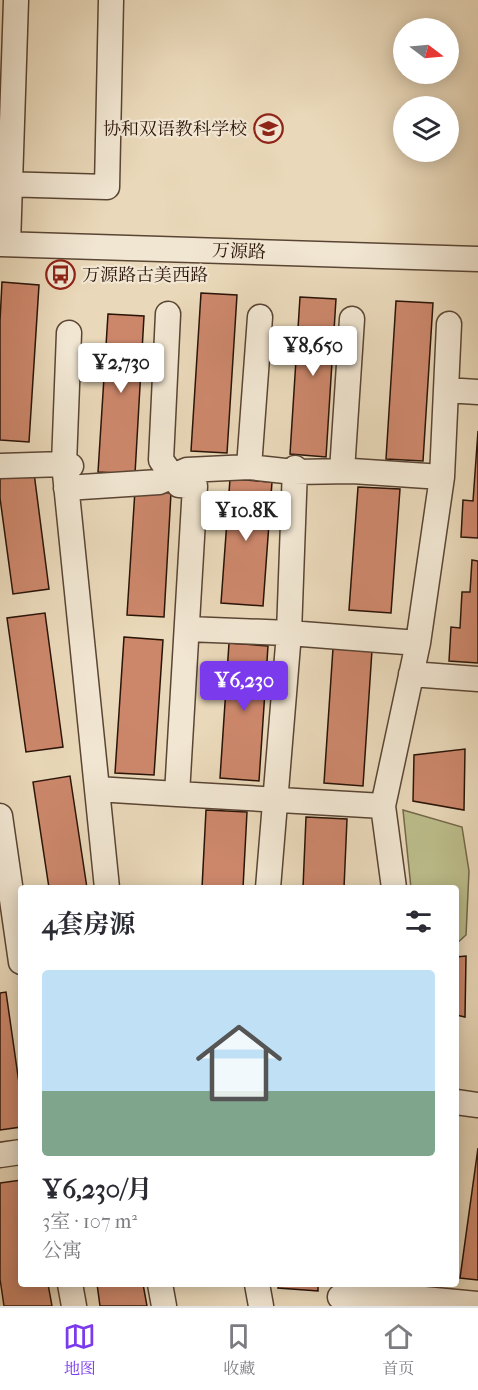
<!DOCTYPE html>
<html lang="zh">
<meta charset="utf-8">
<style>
:root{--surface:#fff;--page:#f2f2f3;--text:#2b2b33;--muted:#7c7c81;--line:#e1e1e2;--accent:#7c3aed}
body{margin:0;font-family:"IM FELL French Canon","Noto Serif SC",serif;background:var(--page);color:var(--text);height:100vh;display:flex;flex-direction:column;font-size:22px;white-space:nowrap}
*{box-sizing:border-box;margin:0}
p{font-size:20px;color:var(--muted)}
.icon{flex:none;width:33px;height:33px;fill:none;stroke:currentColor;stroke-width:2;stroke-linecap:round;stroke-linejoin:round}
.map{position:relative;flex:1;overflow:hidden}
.drawer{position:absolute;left:18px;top:885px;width:441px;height:402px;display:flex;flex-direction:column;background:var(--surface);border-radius:6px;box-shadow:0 3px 15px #0003}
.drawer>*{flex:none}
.needle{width:39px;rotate:106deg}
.controls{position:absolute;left:393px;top:18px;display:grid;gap:12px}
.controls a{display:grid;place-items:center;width:66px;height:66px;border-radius:50%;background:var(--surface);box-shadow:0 3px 15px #0003;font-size:30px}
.price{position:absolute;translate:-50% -51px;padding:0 14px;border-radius:6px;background:#fff;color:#222;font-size:20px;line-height:39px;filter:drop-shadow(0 2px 3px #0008)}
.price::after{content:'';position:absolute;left:50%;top:36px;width:18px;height:14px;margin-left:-9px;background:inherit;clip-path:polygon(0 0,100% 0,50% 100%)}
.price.on{background:var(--accent);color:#fff}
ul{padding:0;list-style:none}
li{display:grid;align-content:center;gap:12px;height:318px;padding:0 24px}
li+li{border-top:2px solid var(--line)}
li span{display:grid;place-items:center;height:186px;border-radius:6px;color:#555}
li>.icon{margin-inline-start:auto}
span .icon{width:108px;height:108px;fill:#fffc;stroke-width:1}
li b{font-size:26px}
h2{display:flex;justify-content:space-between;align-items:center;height:72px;padding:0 24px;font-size:26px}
.tab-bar{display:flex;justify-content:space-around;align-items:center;height:84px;border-top:2px solid var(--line);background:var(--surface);font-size:16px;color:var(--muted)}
.tab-bar a{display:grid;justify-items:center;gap:3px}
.tab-bar .on{color:var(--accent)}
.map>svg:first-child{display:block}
</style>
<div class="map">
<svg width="478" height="1306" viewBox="0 0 478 1306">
<rect width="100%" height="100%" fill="#e9d8b9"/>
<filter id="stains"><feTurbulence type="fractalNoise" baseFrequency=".00333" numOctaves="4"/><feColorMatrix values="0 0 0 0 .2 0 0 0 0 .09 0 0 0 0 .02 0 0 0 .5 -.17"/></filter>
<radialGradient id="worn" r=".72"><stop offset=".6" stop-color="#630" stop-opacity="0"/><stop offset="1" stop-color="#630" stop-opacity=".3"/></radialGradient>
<path fill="#bcbd8b" stroke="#73684a" stroke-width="1.5" d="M403,810L462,827L469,871L466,935L456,944V888H411Z"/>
<path fill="#cc876b" stroke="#2a1408" stroke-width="1.5" d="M2,282L39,285L29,442L0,440V321Z
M201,293L237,295L227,453L191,451Z
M300,297L336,299L326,457L290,454Z
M396,301L433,303L423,461L386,459Z
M108,314L144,316L135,474L98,472Z
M478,431V538L461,537L463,500L473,501Z
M33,465L49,589L13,594L0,498V470Z
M230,479L272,482L263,606L221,603Z
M358,487L400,489L391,613L349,610Z
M135,490L171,493L164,617L127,615Z
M472,560L478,561V663L449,661L451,627L460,628L462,592H470Z
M45,613L63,747L26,752L7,618Z
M124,637L163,640L154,775L115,773Z
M229,643L268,646L259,781L220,778Z
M333,648L372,650L363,786L324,783Z
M465,749L464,810L413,801L414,755Z
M70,776L87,888H49L33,782Z
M206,810L247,812L243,888H202Z
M306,817L347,819L344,888H303Z
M466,956L465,1017L456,1015V957Z
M6,992L21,1097V1127L0,1130V993Z
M478,1148V1280L460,1278Z
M21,1180V1284H48L52,1306H4L0,1279V1183Z
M97,1284H143L147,1306H100Z
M279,1284H318V1291L278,1288Z"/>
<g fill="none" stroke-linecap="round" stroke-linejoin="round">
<defs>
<path id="minor" d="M0,184L107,187L111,0
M0,244L478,259
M8,244L16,0
M69,333L64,464L107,888
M446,390L478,392
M0,466L64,464L71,466
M249,467L260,317
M342,471L352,319
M66,488L159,482L187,470L249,467L294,472L352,471L442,477
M187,629L289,633L418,643
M411,674L478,679
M97,789L177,794L195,486L179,485L161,460L168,314
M177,794L383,806
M0,816L21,962
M268,888L289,633L295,468
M394,888L383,806L418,643L442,477L449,324
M456,1102L478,1105
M0,1155L21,1152
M70,1284L74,1306
M160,1284L164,1306
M257,1284L261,1306
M340,1297L424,1299L478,1304"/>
</defs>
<use href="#minor" stroke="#5a4534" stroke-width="27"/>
<use href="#minor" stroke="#f1e6d2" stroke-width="24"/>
</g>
<defs>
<symbol id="school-ring" viewBox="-11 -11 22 22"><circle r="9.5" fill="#f1e6d2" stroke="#8f2418" stroke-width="1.5"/><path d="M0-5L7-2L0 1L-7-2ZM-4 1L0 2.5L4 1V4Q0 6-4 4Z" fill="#8f2418"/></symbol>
<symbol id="bus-ring" viewBox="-11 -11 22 22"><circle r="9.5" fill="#f1e6d2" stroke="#8f2418" stroke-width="1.5"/><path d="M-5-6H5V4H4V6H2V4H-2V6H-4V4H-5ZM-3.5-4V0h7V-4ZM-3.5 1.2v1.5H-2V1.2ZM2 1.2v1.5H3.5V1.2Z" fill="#8f2418"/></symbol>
</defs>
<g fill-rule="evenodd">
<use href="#school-ring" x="252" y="112" width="33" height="33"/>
<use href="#bus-ring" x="44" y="258" width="33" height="33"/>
</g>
<g text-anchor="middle" stroke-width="4.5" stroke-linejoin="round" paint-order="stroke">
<g font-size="18" fill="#2a1408" stroke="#f1e6d2" text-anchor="end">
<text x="247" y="135">协和双语教科学校</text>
<text x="82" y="281" text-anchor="start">万源路古美西路</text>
</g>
<g font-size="18" fill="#2a1408" stroke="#f1e6d2">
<text transform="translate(239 251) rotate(2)" y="6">万源路</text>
</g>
</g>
<rect width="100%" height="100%" filter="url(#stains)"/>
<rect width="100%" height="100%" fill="url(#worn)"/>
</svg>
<div class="controls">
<a><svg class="needle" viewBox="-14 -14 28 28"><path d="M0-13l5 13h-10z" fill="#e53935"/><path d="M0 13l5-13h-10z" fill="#7c7c81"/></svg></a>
<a><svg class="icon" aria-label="layers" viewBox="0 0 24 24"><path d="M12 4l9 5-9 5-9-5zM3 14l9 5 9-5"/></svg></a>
</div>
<b class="price" style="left:313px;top:377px">¥8,650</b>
<b class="price" style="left:121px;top:394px">¥2,730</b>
<b class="price" style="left:246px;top:542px">¥10.8K</b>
<b class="price on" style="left:244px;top:712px">¥6,230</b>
<section class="drawer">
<h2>4套房源<svg class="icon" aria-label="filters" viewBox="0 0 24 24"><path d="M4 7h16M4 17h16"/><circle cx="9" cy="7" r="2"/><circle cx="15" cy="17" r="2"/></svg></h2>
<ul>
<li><span style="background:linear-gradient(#bfe0f5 65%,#7fa58c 0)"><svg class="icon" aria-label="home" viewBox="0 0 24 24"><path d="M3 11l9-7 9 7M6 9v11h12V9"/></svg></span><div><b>¥6,230/月</b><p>3室 · 107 m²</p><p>公寓</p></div></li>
</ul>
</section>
</div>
<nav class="tab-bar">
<a class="on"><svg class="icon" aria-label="map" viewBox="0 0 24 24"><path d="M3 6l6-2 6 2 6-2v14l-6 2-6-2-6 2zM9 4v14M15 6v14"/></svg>地图</a>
<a><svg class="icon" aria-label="saved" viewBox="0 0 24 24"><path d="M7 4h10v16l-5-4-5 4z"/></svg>收藏</a>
<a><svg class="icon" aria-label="home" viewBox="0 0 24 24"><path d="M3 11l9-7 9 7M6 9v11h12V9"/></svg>首页</a>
</nav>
